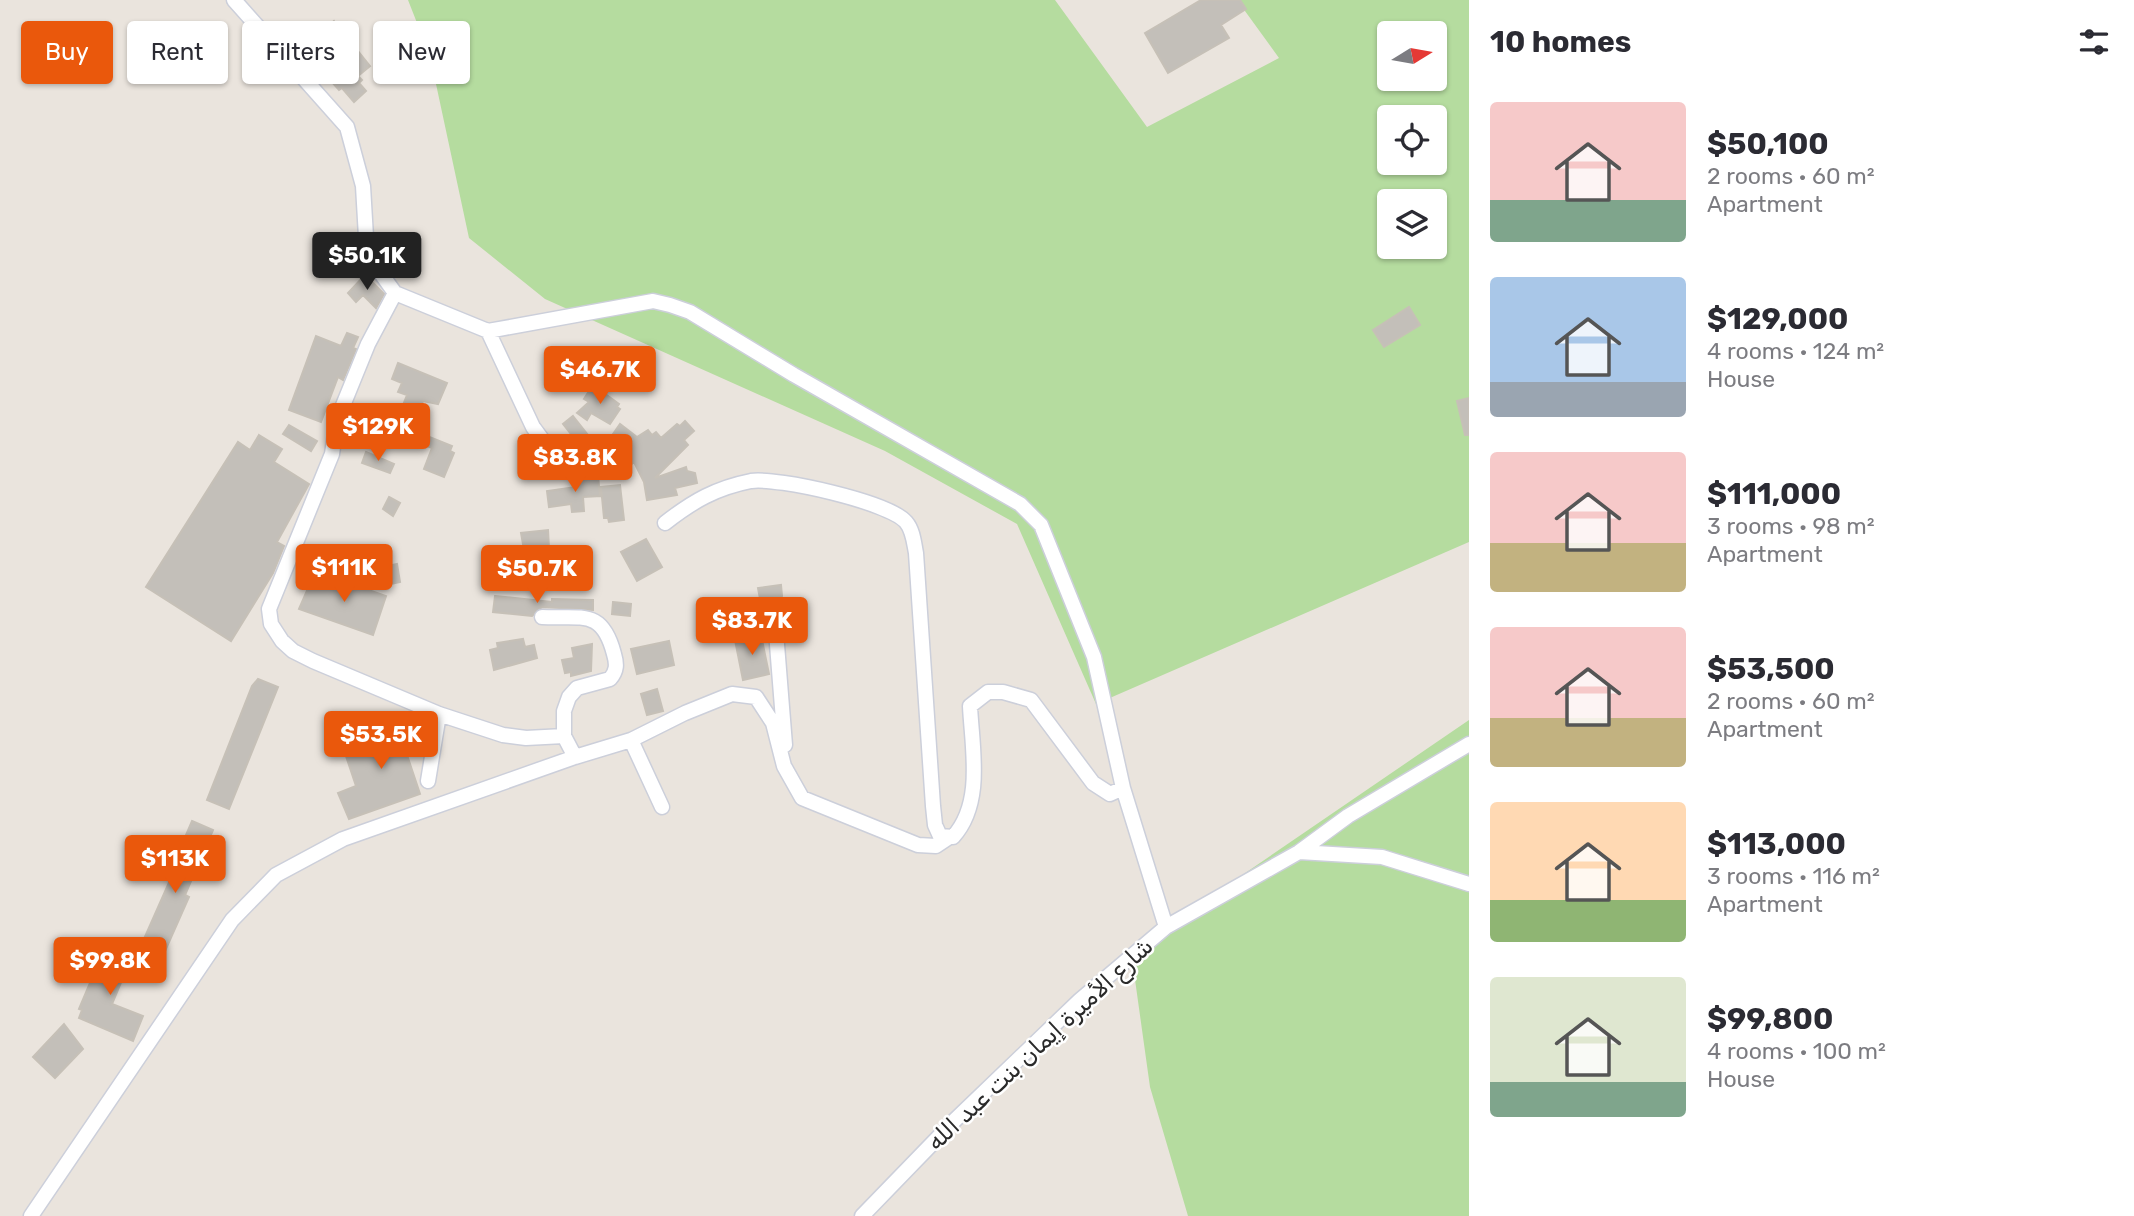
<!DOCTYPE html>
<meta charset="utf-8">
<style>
:root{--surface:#fff;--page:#f7f7f7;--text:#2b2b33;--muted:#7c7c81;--accent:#ea580c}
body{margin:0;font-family:Rubik,"Noto Naskh Arabic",sans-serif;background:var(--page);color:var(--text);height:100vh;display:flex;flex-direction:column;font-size:26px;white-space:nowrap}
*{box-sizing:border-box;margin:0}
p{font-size:23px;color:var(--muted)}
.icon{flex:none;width:38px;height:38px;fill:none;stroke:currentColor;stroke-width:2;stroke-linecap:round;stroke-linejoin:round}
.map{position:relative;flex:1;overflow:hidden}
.sheet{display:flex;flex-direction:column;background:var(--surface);width:665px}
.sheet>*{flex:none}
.hud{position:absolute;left:21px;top:21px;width:665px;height:63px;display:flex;gap:14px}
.needle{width:46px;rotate:79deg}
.controls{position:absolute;left:1377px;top:21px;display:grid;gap:14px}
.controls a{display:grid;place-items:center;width:70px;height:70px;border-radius:7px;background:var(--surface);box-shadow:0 2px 5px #0004;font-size:35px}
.price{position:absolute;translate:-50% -60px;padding:0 16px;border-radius:7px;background:var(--accent);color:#fff;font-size:23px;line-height:46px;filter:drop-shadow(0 2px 4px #0008)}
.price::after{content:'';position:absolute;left:50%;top:42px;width:21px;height:16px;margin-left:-10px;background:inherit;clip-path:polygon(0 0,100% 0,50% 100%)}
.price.selected{background:#222;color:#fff}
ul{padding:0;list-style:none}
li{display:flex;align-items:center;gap:21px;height:175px;padding:0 21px}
li span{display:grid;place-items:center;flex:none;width:196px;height:140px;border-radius:7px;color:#555}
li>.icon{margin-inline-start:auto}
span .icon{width:84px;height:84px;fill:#fffc;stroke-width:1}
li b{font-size:30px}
h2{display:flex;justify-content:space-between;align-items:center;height:84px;padding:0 21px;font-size:30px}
.chip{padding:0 24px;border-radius:7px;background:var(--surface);box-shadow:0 2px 5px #0004;font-size:24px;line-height:63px}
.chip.selected{background:var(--accent);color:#fff}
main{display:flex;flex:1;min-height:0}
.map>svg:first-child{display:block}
</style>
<main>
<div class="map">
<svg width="1469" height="1216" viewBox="0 0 1469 1216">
<rect width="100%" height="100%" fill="#eae4dd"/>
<path fill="#b5dc9f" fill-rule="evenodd" d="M408,0H1055L1147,127L1279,58L1237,0H1469V542L1096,704L1017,524L885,451L545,299L469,238L430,56ZM1390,33H1435V79H1390ZM1390,117H1435V163H1390ZM1390,201H1435V247H1390Z
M1469,720V1216H1188L1150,1087L1131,951Z"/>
<path fill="#c3bfb9" stroke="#c6c0b7" stroke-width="2" d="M1201,0H1240L1246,9L1221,25L1229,38L1168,73L1145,33Z
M334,21L370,66L358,76L362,80L359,83L366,91L354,102L342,88L339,90L331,81L334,78L311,51L316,46L311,41Z
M365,275L384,294L376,308L363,295L356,302L348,293Z
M1409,307L1420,325L1384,347L1373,330Z
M347,333L358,337L353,348L356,349L343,380L338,377L321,422L289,410L316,336L341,346Z
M398,363L447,383L438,404L423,401L420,410L415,408L407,428L452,446L450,451L454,453L444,477L424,469L432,448L368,423L372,413L397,420L407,395L398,392L402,383L392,379Z
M593,385L619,404L617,407L620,409L610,424L591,413L587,420L577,413L589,402L584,399Z
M1469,398V435H1465L1457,401Z
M573,416L595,444L597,467L563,424Z
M685,421L694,431L684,440L688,445L655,478L686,467L687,471L695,473L697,483L675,488L677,495L647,500L644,482L634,462L620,474L611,464L628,449L611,437L620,424L637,437L648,430L652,435L656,432L661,438L677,424L680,426Z
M289,425L317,441L311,451L283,434Z
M259,435L282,449L274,462L309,484L277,542L284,546L273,573L231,641L146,587L238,442L250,450Z
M366,452L394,464L390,473L362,463Z
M598,476L600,496L583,497L584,511L572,512L571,504L549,507L547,491L576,487L575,478Z
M620,485L624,520L609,522L608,518H604L601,487Z
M389,497L400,503L393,516L383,509Z
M548,530L549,548L524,550L521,533Z
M646,539L662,567L637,581L621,552Z
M397,564L400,582L386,585L383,567Z
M563,568L580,569V580L539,578L540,570Z
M331,573L347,580L346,582L386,596L373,635L299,609L312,579L326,585Z
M781,585L782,596L760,599L758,588Z
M495,596L552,602V599L593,600V610L542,607L532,616L493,612Z
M613,602L631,604L630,616L612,614Z
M761,635L769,674L743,680L735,640Z
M523,639L525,647L534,645L537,658L494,670L490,650L498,648L497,643Z
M669,641L674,665L637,674L631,649Z
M592,644L591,671L571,676V672L565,673L562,660L574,658L572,648Z
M258,679L278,687L229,809L207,800L252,686Z
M657,689L663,711L647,715L641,694Z
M411,722L422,749L407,755L420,794L349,819L338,793L356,786L343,747Z
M192,821L213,830L185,895L189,897L158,967L136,957L171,878L168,877Z
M106,945L132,956L112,1004L143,1016L133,1041L79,1018L82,1010L79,1009Z
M64,1024L83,1049L55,1078L33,1057Z"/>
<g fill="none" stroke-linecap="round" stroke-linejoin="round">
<defs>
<path id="minor" d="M234,0L347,127L363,186L367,254L395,293L488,331L653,301L670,305L690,312L794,375L1020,504L1041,525L1094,657L1123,788L1166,927
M395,293L368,344L344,403L337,420L332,454L269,609L271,624L282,641L293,651L313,661L439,714L503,735L526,738L564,736
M488,331L533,427L547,446L578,467
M665,523C693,501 716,488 751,481C777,477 889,502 906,522C913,530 914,543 916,553L933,806L935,825L940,836L953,837C984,803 972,748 970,706L988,692H1003L1031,700L1093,783L1110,794L1123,788
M774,607L785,745
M542,617C582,619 602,608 614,654C617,664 617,671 610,679L577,688L569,697L564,711V736L575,757
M631,740L662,807
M428,781L439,714
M1299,852L1348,816L1469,744
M31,1216L232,920L276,875L343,839L575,757L631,740L685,713L732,694L756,697L773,723L784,766L802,798L918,845L936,846L948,838
M862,1216L955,1120L1080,1000L1166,927L1299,852L1382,857L1469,884"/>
</defs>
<use href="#minor" stroke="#cccfda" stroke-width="17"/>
<use href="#minor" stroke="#fff" stroke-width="14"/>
</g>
<g text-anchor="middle" stroke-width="5" stroke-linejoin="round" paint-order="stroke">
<g font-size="24" fill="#2a2a2a" stroke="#fff">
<text transform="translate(1040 1044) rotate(-43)" y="8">شارع الأميرة إيمان بنت عبد الله</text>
</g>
</g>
</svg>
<div class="controls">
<a><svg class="needle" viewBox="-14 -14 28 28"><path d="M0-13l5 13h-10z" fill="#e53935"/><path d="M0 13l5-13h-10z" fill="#7c7c81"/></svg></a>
<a><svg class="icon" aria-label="locate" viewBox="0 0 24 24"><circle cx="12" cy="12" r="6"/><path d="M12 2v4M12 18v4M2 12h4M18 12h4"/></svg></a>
<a><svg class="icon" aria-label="layers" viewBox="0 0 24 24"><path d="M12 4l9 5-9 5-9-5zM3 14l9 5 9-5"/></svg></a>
</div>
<b class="price selected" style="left:367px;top:292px">$50.1K</b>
<b class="price" style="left:600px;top:406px">$46.7K</b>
<b class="price" style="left:378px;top:463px">$129K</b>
<b class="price" style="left:575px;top:494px">$83.8K</b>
<b class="price" style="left:344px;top:604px">$111K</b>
<b class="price" style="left:537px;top:605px">$50.7K</b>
<b class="price" style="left:752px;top:657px">$83.7K</b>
<b class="price" style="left:381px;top:771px">$53.5K</b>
<b class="price" style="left:175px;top:895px">$113K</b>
<b class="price" style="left:110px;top:997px">$99.8K</b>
<div class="hud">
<a class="chip selected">Buy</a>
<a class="chip">Rent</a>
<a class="chip">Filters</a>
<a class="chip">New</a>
</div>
</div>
<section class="sheet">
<h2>10 homes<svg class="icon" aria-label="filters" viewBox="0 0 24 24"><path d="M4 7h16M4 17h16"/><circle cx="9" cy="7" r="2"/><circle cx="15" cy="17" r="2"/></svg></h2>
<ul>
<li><span style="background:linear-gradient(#f6c9c9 70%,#7fa58c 0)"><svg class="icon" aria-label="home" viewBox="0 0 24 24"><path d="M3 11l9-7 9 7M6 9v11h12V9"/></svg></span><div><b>$50,100</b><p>2 rooms · 60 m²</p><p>Apartment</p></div></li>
<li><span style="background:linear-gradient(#a9c7e8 75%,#9aa5b1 0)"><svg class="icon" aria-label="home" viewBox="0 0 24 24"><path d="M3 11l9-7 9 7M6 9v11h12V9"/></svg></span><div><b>$129,000</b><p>4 rooms · 124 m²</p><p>House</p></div></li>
<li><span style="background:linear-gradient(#f6c9c9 65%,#c2b280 0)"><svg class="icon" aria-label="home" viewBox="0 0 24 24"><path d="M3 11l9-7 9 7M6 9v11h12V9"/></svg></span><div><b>$111,000</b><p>3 rooms · 98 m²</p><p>Apartment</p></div></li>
<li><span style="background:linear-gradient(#f6c9c9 65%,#c2b280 0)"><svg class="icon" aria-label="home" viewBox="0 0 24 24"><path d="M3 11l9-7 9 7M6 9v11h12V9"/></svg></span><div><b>$53,500</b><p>2 rooms · 60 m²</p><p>Apartment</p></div></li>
<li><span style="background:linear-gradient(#ffd9b3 70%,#8fb573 0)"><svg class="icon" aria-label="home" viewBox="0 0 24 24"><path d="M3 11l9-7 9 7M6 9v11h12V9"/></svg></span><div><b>$113,000</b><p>3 rooms · 116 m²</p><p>Apartment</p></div></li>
<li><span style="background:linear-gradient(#dfe7d0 75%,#7fa58c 0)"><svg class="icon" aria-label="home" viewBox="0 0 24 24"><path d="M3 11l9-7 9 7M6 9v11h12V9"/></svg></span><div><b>$99,800</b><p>4 rooms · 100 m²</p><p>House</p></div></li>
</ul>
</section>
</main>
